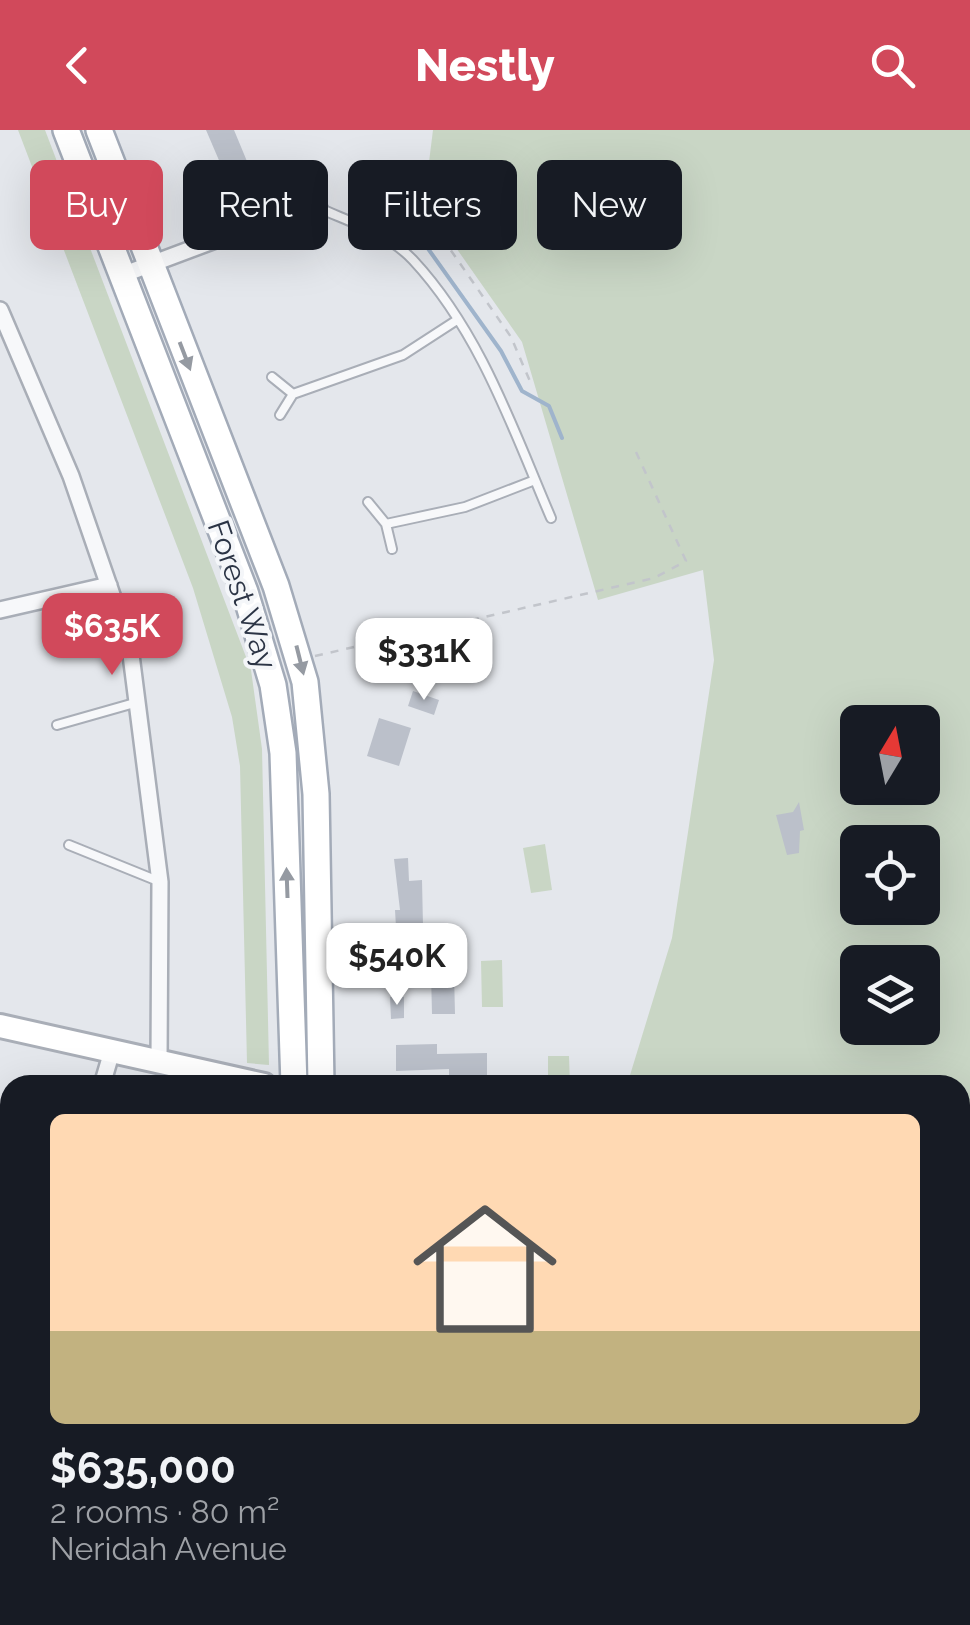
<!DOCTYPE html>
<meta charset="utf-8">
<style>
:root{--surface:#171b24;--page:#20242c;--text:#f1f3f6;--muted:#9ea1a6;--accent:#d1495b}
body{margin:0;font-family:Raleway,sans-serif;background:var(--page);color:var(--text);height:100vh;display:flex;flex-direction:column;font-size:38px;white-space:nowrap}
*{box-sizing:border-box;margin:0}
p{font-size:32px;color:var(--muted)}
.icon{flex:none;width:55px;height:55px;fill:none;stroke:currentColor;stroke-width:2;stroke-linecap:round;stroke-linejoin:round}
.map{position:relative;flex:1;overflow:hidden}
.details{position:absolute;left:0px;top:945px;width:970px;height:550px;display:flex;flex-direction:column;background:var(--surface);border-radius:30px 30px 0 0;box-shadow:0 10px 40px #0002}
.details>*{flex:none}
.top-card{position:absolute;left:30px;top:30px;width:910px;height:90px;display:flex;gap:20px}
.needle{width:65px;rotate:10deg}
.tools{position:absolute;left:840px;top:575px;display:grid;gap:20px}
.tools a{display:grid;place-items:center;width:100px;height:100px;border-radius:15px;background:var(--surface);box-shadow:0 10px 40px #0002;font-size:50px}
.price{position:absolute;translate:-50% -85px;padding:0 22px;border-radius:20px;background:#fff;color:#222;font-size:32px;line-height:65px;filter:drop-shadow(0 2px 5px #0008)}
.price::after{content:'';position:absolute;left:50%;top:60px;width:30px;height:22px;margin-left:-15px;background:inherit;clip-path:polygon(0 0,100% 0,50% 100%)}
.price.current{background:var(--accent);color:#fff}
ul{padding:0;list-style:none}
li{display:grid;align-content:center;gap:20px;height:530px;padding:0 50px}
li span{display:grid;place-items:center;height:310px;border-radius:15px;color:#555}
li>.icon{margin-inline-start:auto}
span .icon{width:180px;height:180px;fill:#fffc;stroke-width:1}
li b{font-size:42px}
.pill{padding:0 35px;border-radius:15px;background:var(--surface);box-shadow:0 10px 40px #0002;font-size:35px;line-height:90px}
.pill.current{background:var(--accent);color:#fff}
header{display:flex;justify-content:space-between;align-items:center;height:130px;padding:0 50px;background:var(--accent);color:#fff;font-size:45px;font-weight:800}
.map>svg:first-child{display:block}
</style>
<header><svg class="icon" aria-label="back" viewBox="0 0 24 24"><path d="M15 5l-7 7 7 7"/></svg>Nestly<svg class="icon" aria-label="search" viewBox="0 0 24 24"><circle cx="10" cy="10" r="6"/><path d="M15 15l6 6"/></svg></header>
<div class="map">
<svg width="970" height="1495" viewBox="0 0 970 1495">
<rect width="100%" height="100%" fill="#e4e7ec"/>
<path fill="#c9d6c5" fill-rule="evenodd" d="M18,0H45L251,540L262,619L269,935L247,933L240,636L232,587L193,458Z
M433,0H970V1495H959L941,1485H960V955H627L672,808L714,530L703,440L598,470L522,212L424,72ZM858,592H922V658H858ZM858,712H922V778H858ZM858,832H922V898H858Z
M545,714L552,760L531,763L523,718Z
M502,830L503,877H482L481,831Z
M548,926H569L570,955H548Z"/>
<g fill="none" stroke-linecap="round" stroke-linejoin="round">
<path stroke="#9fb4cc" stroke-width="4" d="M414,99L501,221L522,261L549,276L562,308"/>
</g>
<path fill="#bbc0ca" d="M206,0H234L256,53L233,63Z
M413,561L439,570L434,585L408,576Z
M379,588L411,598L399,636L367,626Z
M799,672L804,700L800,701L799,723L787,725L776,685L793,682Z
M408,728L409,751L422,750L423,796L396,797L395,780H400L394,729Z
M431,843H454L455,884H432Z
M390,867H404V888L391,889Z
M437,914V924L487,923V955H449V939L396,941V915Z
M533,1485H584L580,1495H556Z
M615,1485H635V1495H615Z
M672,1485H692V1495H672Z
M745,1485H786L782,1495H741Z"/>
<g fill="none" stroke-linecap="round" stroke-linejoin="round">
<defs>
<path id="lane" d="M319,78C350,92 389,104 413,130C480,202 513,299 551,388
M354,93L413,68
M272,247L293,264L280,285
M293,264L403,225L457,190
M368,372L386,394L392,419
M386,394L465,377L535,350
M57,595L138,572
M69,715L158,751
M372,1485L373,1495"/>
<path id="street" d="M122,145L290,82L319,78
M0,180L71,346L130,517L160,752L159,932
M0,480L109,455
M102,955L112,921
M6,1288L10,1272
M652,1485V1495
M862,1485L890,1495
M446,1487L498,1495
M104,1495L110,1485"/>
<path id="secondary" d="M0,896L264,955"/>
<path id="primary" d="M66,0L245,462L273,555L283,623L294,955
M99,0L276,456L305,552L316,664L321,955
M309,1485V1495
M334,1485V1495"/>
</defs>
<use href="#lane" stroke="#a9aeb7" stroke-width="12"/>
<use href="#street" stroke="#a9aeb7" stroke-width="20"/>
<use href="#secondary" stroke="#a9aeb7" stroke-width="28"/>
<use href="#primary" stroke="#a3abb8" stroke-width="30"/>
<path stroke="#c2c5cb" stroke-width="2.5" stroke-dasharray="8 8" stroke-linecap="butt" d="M394,90L418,79L425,83L511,207L532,256
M397,91L411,98
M315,526L654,448L686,431L636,322
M960,1413L970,1420"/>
<use href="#lane" stroke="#f7f8fa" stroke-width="8"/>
<use href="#street" stroke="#f7f8fa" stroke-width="15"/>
<use href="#secondary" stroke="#fff" stroke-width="22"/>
<use href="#primary" stroke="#fff" stroke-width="25"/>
</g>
<defs><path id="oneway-solid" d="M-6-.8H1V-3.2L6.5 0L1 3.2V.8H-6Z" transform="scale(2.5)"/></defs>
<g fill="#959aa2">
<use href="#oneway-solid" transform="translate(185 226) rotate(69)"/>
<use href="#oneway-solid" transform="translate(300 530) rotate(76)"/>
<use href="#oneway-solid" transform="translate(287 753) rotate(-92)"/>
</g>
<g text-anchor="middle" stroke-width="8" stroke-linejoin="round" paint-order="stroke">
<g font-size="30" fill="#2b3445" stroke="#f4f6f9">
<text transform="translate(242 465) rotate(71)" y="10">Forest Way</text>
</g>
</g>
</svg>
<div class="tools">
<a><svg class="needle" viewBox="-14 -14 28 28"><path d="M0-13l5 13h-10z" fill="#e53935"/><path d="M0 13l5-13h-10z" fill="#9ea1a6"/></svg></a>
<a><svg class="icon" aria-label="locate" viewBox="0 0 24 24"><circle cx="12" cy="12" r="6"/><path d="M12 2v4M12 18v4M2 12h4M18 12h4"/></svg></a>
<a><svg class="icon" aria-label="layers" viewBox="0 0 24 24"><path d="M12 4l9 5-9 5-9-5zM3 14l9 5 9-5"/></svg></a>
</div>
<b class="price current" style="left:112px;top:548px">$635K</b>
<b class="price" style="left:424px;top:573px">$331K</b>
<b class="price" style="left:397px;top:878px">$540K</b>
<div class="top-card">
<a class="pill current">Buy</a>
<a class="pill">Rent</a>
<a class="pill">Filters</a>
<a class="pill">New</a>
</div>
<section class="details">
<ul>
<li><span style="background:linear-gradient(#ffd9b3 70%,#c2b280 0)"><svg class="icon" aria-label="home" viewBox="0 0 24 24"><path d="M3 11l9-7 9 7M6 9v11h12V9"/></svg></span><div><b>$635,000</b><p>2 rooms · 80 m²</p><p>Neridah Avenue</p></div></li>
</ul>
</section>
</div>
